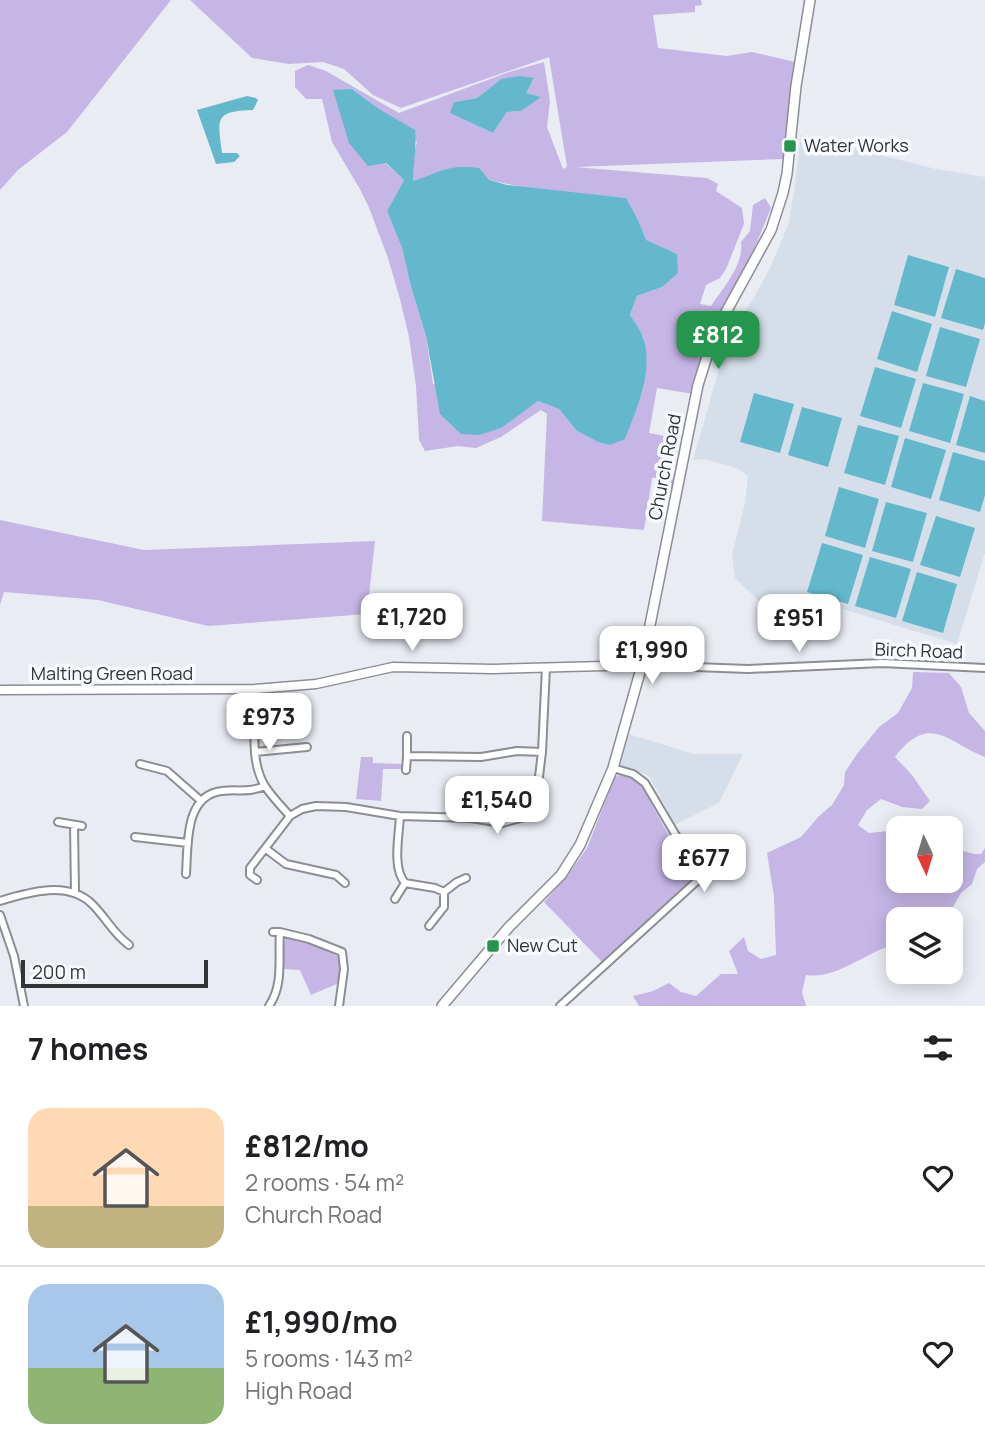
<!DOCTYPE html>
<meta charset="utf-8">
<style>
:root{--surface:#fff;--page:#f6f6f6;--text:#202124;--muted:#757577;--line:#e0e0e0;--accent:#26954e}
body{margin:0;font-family:Manrope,sans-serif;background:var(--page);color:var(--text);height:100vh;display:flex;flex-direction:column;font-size:26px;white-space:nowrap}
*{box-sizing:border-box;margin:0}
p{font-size:23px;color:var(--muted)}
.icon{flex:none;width:38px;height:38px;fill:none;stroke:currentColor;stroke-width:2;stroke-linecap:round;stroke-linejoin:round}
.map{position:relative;height:1006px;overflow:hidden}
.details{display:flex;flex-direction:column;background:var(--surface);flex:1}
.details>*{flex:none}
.needle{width:46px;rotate:176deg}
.controls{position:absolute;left:886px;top:816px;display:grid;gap:14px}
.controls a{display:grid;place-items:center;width:77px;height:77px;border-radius:14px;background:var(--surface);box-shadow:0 4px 18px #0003;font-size:35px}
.scale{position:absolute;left:21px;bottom:18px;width:187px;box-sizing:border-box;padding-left:7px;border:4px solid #323335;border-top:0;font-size:19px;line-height:24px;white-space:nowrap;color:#323335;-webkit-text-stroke:5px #f7faff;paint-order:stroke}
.price{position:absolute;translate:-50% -60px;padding:0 16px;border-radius:14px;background:#fff;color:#222;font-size:23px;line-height:46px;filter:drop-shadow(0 2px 4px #0008)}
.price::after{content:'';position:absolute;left:50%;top:42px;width:21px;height:16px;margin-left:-10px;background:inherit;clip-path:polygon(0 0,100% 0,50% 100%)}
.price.active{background:var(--accent);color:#fff}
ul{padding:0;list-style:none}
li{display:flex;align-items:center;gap:21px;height:175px;padding:0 28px}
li+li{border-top:2px solid var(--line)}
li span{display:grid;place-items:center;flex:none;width:196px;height:140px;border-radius:21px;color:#555}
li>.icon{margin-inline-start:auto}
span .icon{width:84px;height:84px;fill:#fffc;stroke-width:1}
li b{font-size:30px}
h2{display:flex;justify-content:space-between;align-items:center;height:84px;padding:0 28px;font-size:30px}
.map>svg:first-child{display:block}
</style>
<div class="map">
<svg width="985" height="1006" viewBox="0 0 985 1006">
<rect width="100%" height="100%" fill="#e9edf3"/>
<path fill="#d6dfe9" d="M801,135L936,169L985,177V553L957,644L806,598L776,617L735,578L732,555L745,503L748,477L739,469L704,459L693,460L724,351L770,268L788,225L793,198Z
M629,734L694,754H743L719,803L675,825L649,776L619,764Z"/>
<path fill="#c5b6e6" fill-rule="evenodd" d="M0,0H171L67,132L18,170L0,190Z
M190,0H701L702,5L695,6V12L653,15L658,48L727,56L752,52L795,62L784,159L575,167L707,178L718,184L716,191L742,208L744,224L726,269L720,278L706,285L700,304L711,306C723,288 744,265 741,242L750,231L753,205L765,198L771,208L755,247L713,326L704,348L693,394L657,388L649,433L679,439L673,472L675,478L672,490L663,477L652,478L644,530L542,521L547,414L541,410L501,437L476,448L458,446L425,451L419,440L416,386L409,337L400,299L388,258L370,210L361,191L332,142L322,99H306L295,87V71L308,65L326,71L399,113L509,72L544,62L550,101L547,127L563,169L567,167L549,57L401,108L373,95L344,69L323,62L289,64L252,58ZM501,79H534L525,93L540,97L521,111L507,112L493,133L451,113L454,102L477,98ZM352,89L379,109L417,142L413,155V182L420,179L488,180L537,190L625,198L638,220L646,241L677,254L662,287L637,296L630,315L644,338L643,389L625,439L576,430L559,409L538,401L525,410L433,384L426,336L411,287L402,248L387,211L404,180L385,163Z
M0,520L144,550L375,541L367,614L208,626L98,600L4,592L0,605Z
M913,672L949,673L961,687L969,713L985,731V757C949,744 930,711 895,757L912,775L930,801L922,809L902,807L881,799L867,810L858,825L869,833L888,831L898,842V880H950V857L960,850L974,854H981L985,848V862L977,869L972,884L961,893L946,919H898V944C867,950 838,980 806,975L802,992L806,1006H639L633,996L653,991L669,983L681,992L696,996L721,974H738L729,951L744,937L748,951L761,959L776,955L774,896L767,853L801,837L819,816L832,805L844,785L845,772L857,754L879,727L898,713L912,688Z
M361,757H373V763L403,764V769H383L381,801L356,799Z
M619,775L631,778L642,787L693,879L602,962L544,902L568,875L587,848L615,777Z
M287,938L307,943L339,957L341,959V986L339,983L311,995L300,970L284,969L281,966V945Z"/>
<path fill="#64b8cc" d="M520,76L534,78L526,93L541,97L521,111L507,112L493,133L450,113L454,102L477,98L501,79Z
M352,89L379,109L415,130C417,147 413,164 413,181C442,172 446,164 479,168L489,180L507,185L626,198L638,220L646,240L677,254L678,273L662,287L637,296L630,315C635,323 642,332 644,340C653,374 637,408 625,439L610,445L598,442L576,430L559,409L538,401L501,428L479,435L461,434L440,414L426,336L411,287L402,248L387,211L404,180L386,163L368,166L349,143L333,90Z
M247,96L256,98L258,100L253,110C213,111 218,120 222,153H237L240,156L234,162L216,164L197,110Z
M908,255L949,267L935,317L894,305Z
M956,269L985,278V323L983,330L941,318Z
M892,311L932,324L917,372L877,359Z
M940,327L980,339L966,387L926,376Z
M875,367L916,379L901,428L860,416Z
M923,383L964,394L950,443L909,431Z
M754,393L794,404L780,453L740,442Z
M970,396L985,401V453L956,445Z
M802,407L842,418L828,467L788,455Z
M858,425L899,436L885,485L844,473Z
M905,438L946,450L931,499L891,487Z
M953,452L985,461V495L980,512L939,500Z
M839,487L879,499L865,548L825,536Z
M886,502L927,513L913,562L872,551Z
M936,516L975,528L960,577L920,565Z
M822,543L863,555L848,604L807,592Z
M870,557L911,569L896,618L855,606Z
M917,572L957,584L943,633L902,621Z"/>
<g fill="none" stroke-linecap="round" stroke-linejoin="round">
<defs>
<path id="minor" d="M642,665L748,669L882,663L985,668
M255,689C257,720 248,759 265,786C272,797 282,807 290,816
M407,736V756L481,757L517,751L542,752
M255,752L307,747
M140,764L167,771L200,800
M406,770L407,756
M400,816C399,836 392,868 405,883L435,888L444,892V907L429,926
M58,822L82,826
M74,825L75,892
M135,837L188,843
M266,849L286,864L336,875L345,883
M186,874C188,846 184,795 222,791C239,789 247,793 265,786
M257,880L250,875V868L290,816L302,809L316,806L346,807L400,816L471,818L502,823L524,817L536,801L542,752L546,667
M444,892L457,882L466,878
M395,899L405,883
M0,901C29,892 69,880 93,905C107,919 112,932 129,945
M0,915L14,956L24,1006
M280,932L309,939L342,952L344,969L339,1006
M269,1006C284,984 278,958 280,932H273
M560,1006L698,880L694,866L645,783L633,774L613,768"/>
<path id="tertiary" d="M0,690L255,689L316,684L393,667L493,669L642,665"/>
<path id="secondary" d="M442,1006L509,927L561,875L580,845L613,768L642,665L698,385L714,334L771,230L783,193L787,174L796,86L810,0"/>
</defs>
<use href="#minor" stroke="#8b8e93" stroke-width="10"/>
<use href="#tertiary" stroke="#8b8e93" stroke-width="11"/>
<use href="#secondary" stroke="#8b8e93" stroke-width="12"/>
<use href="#minor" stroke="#fff" stroke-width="6"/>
<use href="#tertiary" stroke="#fff" stroke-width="8"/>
<use href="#secondary" stroke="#fff" stroke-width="9"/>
</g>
<g fill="#26954e" stroke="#f7faff" stroke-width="2.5">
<rect x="783" y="139" width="14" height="14" rx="3.5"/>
<rect x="486" y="939" width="14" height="14" rx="3.5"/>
</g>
<g text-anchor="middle" stroke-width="7" stroke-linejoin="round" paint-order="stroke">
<g font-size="18" fill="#323335" stroke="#f7faff" text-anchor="start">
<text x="804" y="152">Water Works</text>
<text x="507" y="952">New Cut</text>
</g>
<g font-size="18" fill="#323335" stroke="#f7faff">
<text transform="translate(665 467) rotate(-79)" y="6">Church Road</text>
<text transform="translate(919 651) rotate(2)" y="6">Birch Road</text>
<text x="112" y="680">Malting Green Road</text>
</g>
</g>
</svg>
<div class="controls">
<a><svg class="needle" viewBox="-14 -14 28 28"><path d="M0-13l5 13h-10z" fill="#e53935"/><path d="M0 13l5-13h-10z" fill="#757577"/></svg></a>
<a><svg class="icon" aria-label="layers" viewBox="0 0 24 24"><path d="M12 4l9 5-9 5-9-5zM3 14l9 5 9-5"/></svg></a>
</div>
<div class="scale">200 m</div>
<b class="price active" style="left:718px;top:371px">£812</b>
<b class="price" style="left:412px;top:653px">£1,720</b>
<b class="price" style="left:799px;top:654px">£951</b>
<b class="price" style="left:652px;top:686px">£1,990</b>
<b class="price" style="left:269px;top:753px">£973</b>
<b class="price" style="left:497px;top:836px">£1,540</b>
<b class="price" style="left:704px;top:894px">£677</b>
</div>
<section class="details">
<h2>7 homes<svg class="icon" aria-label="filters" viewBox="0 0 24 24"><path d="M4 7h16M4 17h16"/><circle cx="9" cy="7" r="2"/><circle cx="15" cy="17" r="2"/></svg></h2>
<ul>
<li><span style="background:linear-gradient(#ffd9b3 70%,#c2b280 0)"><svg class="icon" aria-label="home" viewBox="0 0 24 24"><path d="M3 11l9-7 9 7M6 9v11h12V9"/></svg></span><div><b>£812/mo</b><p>2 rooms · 54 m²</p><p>Church Road</p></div><svg class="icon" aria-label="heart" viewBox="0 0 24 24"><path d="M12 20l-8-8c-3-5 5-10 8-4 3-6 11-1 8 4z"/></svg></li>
<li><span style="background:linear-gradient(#a9c7e8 60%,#8fb573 0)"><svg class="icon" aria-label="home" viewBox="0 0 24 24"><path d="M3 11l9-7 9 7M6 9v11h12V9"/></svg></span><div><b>£1,990/mo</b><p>5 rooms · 143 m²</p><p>High Road</p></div><svg class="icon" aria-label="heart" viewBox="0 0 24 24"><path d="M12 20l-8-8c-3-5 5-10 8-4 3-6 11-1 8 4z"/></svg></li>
</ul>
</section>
